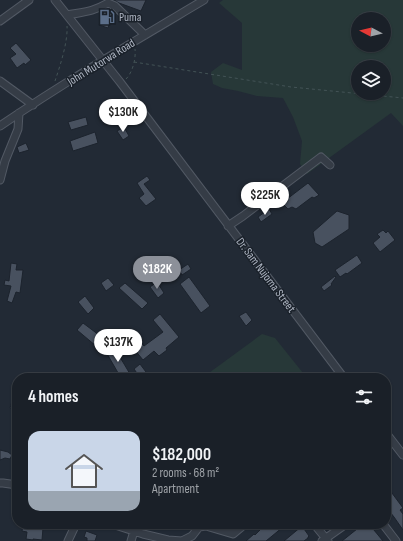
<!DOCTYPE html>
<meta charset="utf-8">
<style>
:root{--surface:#1a2028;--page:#272d34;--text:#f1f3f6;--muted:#9fa3a8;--line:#383e45;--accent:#8c9099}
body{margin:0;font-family:"Sofia Sans Condensed",sans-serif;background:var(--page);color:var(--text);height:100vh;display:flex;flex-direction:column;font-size:15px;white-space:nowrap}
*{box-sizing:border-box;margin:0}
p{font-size:13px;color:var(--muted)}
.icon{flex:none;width:22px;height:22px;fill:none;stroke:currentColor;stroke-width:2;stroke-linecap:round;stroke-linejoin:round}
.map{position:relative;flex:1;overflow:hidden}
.details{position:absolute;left:12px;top:373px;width:379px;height:156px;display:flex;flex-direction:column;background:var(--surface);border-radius:16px;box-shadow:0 1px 3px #0004,0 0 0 1px var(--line)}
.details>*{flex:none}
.needle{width:26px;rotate:277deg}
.tools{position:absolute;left:351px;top:12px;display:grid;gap:8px}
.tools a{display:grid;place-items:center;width:40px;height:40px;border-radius:50%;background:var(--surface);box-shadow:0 1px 3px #0004,0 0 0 1px var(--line);font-size:20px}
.price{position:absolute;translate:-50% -34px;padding:0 9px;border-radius:14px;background:#fff;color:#222;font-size:13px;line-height:26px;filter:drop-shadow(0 1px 2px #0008)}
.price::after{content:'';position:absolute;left:50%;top:24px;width:12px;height:9px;margin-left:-6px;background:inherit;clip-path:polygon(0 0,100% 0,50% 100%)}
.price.on{background:var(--accent);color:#fff}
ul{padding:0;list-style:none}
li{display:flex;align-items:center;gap:12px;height:100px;padding:0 16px}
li+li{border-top:1px solid var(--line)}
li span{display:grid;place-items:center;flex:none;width:112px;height:80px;border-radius:12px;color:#555}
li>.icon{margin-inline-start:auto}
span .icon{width:48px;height:48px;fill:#fffc;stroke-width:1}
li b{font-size:17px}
h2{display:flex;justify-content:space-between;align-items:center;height:48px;padding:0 16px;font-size:17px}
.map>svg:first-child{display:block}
</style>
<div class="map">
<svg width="403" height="541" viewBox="0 0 403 541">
<rect width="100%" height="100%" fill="#222a35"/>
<path fill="#273838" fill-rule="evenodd" d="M223,0H403V126L391,113L307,174L300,164L302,141L293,117L283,98L257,96L238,91L222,88L213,84L211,72L223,63L242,70V23L219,3ZM358,19H384V45H358ZM358,67H384V93H358Z
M262,334L275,338L307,378H202Z"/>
<path fill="#48515f" stroke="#1c232d" d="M114,0H146L141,11L119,3Z
M108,9L113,11L108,28L99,25L104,11Z
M16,43L31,60L25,65L24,63L17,68L10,58L16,54L10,48Z
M86,117L88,125L71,130L68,122Z
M124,127L129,136L123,140L117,131Z
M95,132L98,143L73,151L70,141Z
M26,143L29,150L19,153L17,147Z
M147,176L150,180L144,184L156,199L146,206L139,198L144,194L137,183Z
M308,183L319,195L314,198L312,197L296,209L292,207L288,209L284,205L288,201L287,199Z
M269,209L272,214L261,222L258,217Z
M337,211L349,215V229L322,247L315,243L313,232Z
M383,230L386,233L388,231L395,240L380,252L373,243L380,237L377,234Z
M357,255L362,263L347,274L346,273L340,277L335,270Z
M11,263L17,264L16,270H23L20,293L16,292L12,303L7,301L11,286L4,285L5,280L9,281Z
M188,264L191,269L182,275L179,270Z
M335,276L336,277L331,284L332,285L324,291L321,287Z
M189,277L210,306L201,313L180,284Z
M108,278L114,285L106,291L101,283Z
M157,282L164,293L158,298L150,287Z
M125,283L148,303L142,309L119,288Z
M85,296L94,308L88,314L78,302Z
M246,312L252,320L246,326L239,316Z
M160,314L179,337L166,348L167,350L159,356L154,351L143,360L125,338L132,332L144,346L163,332L153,320Z
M83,323L103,338L96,346L77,330Z
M114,347L130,374L122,378H121L106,352Z
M140,364L146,372L139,376L134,369Z
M13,398L17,399V410L10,408Z
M0,450L8,452L12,455L10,459L5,458L0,460Z
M389,489L403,508L400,510L403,514V530L394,517L386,507V491Z
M266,524L268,528L274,524H280L283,527L266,541H246L254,534L255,535Z
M361,524H369L383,541H342L357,529L356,528Z
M23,525L43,528L42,540L33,539V540L26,539L27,532L22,531Z
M302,526L309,536L308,537V538L304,541H284Z
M86,531L97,535L95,541H87V538L84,537Z"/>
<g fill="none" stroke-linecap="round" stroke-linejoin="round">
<defs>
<path id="minor" d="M55,0L120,82L344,378
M67,15C83,12 93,12 108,3L115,6L145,35
M0,21L29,0
M0,81L33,105
M0,126C66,81 135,41 204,0
M0,180L5,161L18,129L19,113
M228,226L243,216L321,157L330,165
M386,433L403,455
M0,483H3L17,485
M112,524L143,534L168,540L182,541L192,536L199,527L206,526L233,534L245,524
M314,524L328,541
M383,524L396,541
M68,541L76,524
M131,541L134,531
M322,541L346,524"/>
</defs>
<use href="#minor" stroke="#525964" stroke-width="9"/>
<path stroke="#435356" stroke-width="1" stroke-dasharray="3 3" stroke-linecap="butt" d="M134,62L291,87L403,98
M126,79C133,72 136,58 135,49
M55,81C60,66 68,42 67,26"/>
<use href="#minor" stroke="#353c46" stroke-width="7"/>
</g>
<defs>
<symbol id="fuel-bare" viewBox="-9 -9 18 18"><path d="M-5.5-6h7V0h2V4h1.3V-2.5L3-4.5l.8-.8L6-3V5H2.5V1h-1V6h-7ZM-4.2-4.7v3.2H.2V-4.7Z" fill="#5c6f8a" stroke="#1a212a" stroke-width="2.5" paint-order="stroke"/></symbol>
</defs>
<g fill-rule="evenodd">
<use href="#fuel-bare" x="96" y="6" width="22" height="22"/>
</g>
<g text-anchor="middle" stroke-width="3" stroke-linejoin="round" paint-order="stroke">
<g font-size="12" fill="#afb6c3" stroke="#1a212a" text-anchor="start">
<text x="119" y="21">Puma</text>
</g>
<g font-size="12" fill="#afb6c3" stroke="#1a212a">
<text transform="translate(101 62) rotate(-32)" y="4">John Mutorwa Road</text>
<text transform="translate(266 275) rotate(53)" y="4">Dr. Sam Nujoma Street</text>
</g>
</g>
</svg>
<div class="tools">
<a><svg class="needle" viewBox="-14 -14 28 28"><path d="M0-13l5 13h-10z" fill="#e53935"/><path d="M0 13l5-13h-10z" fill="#9fa3a8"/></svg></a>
<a><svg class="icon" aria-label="layers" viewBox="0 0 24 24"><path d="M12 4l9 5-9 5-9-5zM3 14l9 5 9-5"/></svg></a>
</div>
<b class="price" style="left:123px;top:133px">$130K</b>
<b class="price" style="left:265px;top:216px">$225K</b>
<b class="price on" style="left:157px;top:290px">$182K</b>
<b class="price" style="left:118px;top:363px">$137K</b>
<section class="details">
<h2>4 homes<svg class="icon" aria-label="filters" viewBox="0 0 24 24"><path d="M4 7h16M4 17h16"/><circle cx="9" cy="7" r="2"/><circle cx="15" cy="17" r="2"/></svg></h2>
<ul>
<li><span style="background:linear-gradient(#c9d6e8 75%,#9aa5b1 0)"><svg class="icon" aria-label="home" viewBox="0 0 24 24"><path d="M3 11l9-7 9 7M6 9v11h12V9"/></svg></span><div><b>$182,000</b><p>2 rooms · 68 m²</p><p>Apartment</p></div></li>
</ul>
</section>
</div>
